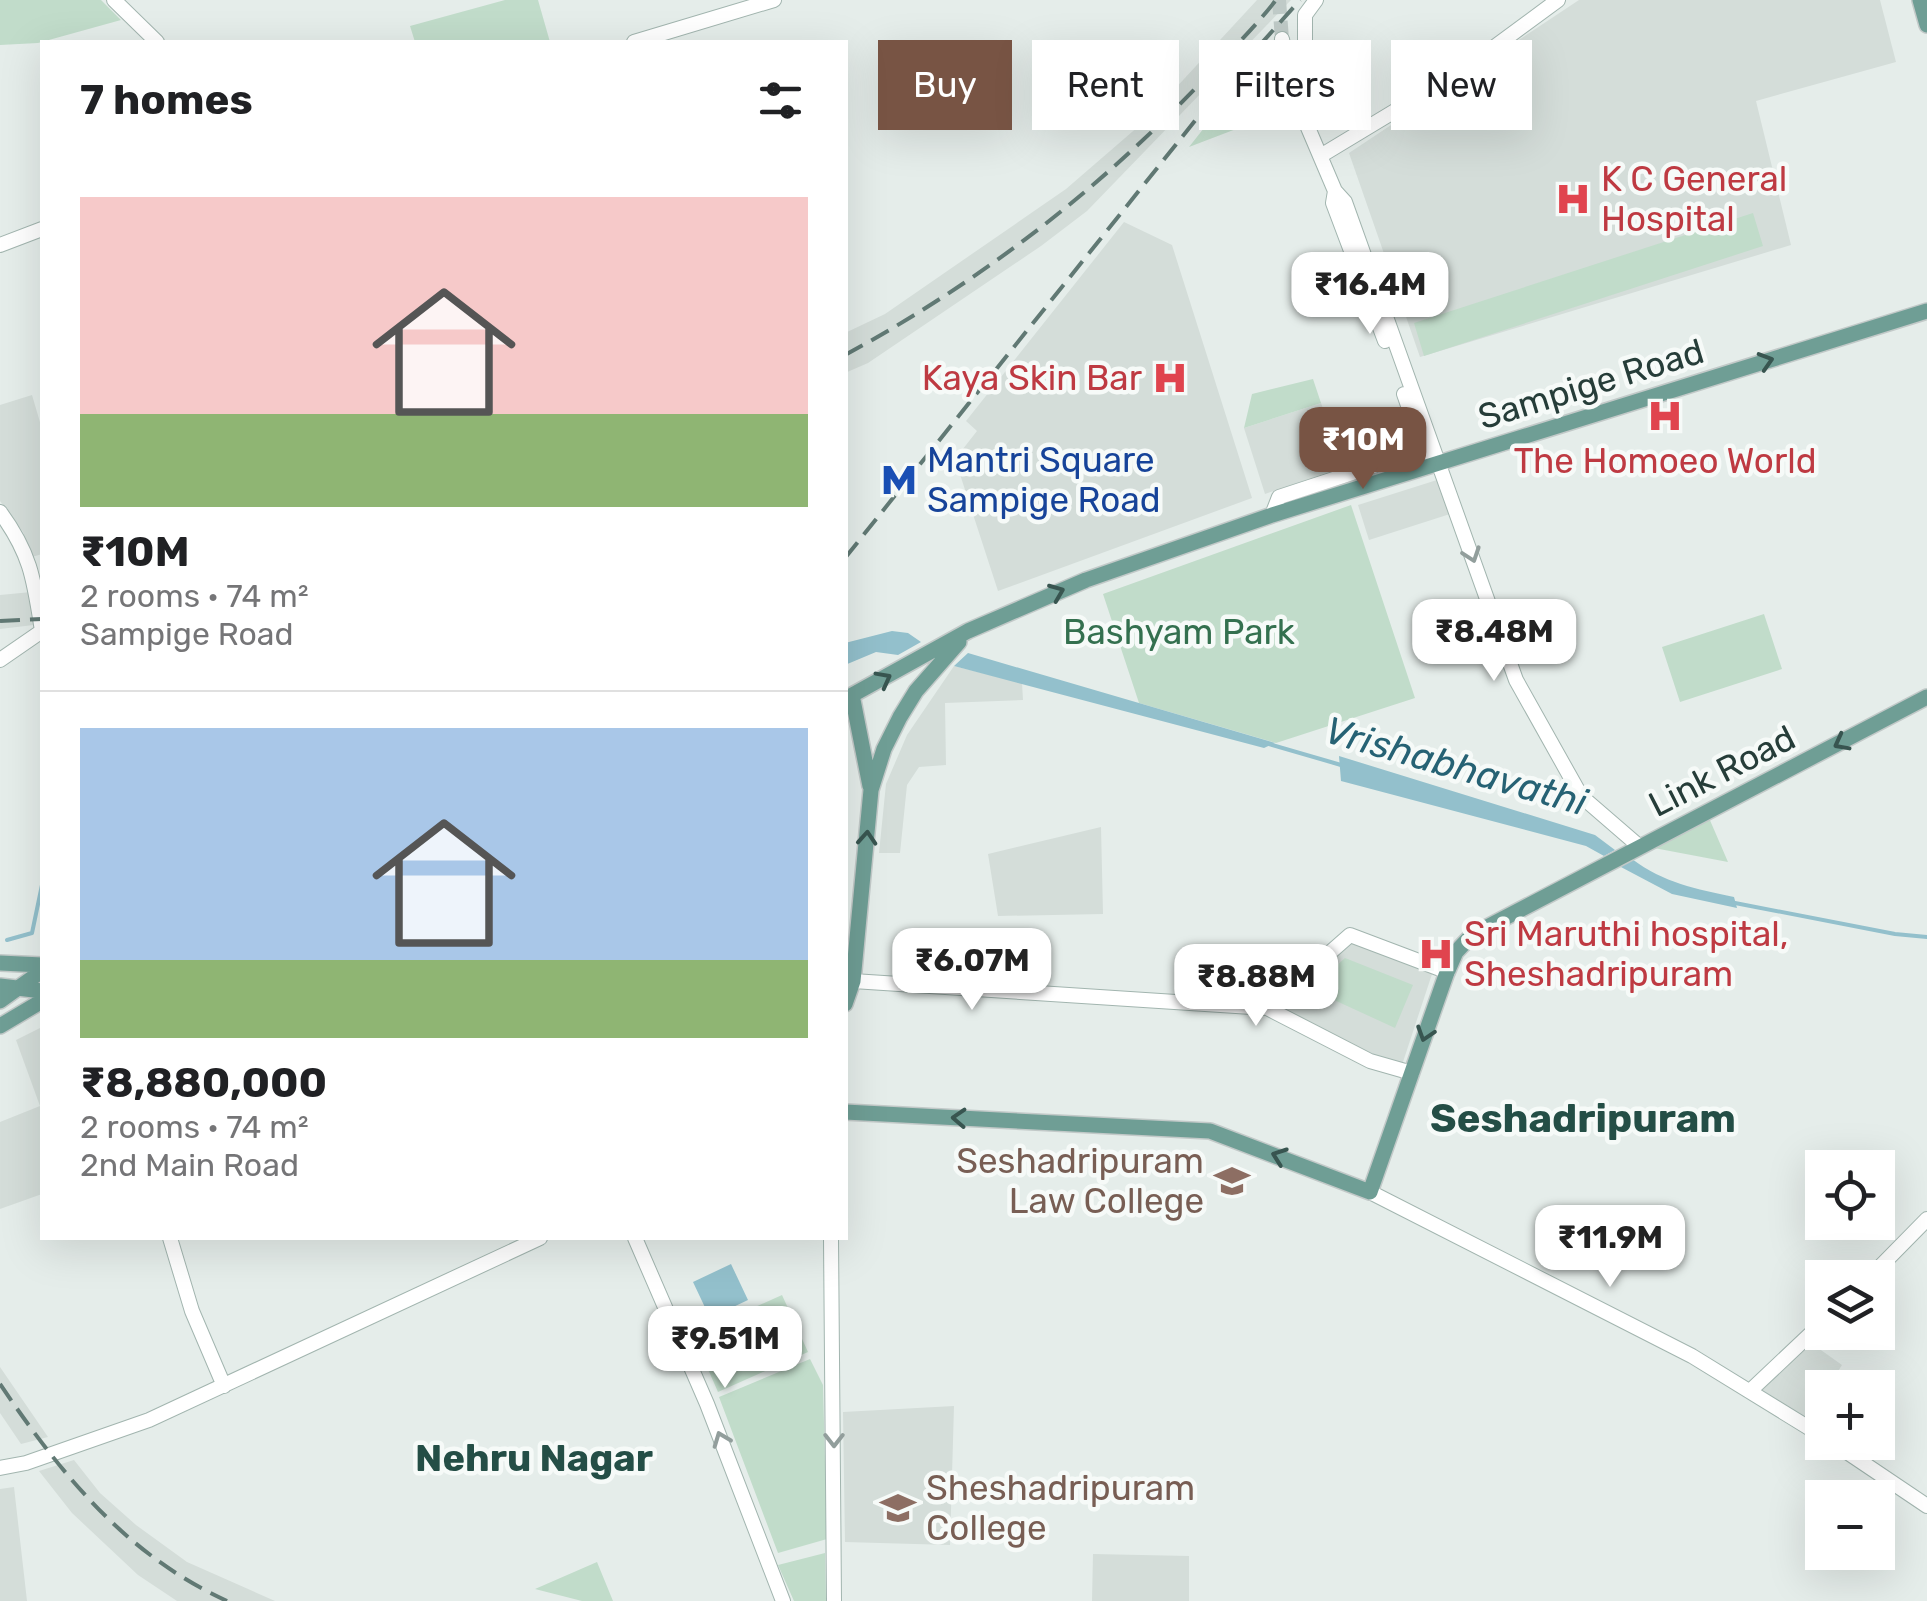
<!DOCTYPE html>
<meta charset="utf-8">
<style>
:root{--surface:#fff;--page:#f2f2f2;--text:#202124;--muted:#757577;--line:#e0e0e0;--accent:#785444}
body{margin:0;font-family:Rubik,sans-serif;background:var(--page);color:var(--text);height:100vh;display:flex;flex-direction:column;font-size:38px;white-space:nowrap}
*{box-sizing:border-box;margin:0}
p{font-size:32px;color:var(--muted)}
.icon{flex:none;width:55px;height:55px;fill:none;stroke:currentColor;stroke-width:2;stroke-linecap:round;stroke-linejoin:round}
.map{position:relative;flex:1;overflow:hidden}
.drawer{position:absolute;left:40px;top:40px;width:808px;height:1200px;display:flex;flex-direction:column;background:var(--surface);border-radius:0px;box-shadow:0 10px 40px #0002}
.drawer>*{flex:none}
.guide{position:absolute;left:878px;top:40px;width:898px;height:90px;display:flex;gap:20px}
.tools{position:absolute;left:1805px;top:1150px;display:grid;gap:20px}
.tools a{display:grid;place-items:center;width:90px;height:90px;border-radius:0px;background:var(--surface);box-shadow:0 10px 40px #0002;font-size:50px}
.price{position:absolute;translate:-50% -85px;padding:0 22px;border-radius:20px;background:#fff;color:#222;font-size:32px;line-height:65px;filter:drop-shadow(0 2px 5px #0008)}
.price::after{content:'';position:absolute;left:50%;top:60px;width:30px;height:22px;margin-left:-15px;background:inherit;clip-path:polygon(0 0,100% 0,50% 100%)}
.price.active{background:var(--accent);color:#fff}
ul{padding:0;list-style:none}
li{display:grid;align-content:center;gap:20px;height:530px;padding:0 40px}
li+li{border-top:2px solid var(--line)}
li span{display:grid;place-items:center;height:310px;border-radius:0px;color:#555}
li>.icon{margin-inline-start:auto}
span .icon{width:180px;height:180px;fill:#fffc;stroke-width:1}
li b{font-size:42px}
h2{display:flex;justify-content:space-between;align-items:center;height:120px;padding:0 40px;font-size:42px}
.tag{padding:0 35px;border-radius:0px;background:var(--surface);box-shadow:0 10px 40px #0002;font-size:35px;line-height:90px}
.tag.active{background:var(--accent);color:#fff}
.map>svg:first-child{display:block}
</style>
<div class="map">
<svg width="1927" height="1601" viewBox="0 0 1927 1601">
<rect width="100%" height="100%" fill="#e5edea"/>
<path fill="#d4ddd9" d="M1257,0H1291L1087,211L1041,246L868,363L845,373V333L885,314L1066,189L1147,119Z
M1579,0H1880L1896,62L1756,101L1791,245L1420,357L1349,153Z
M1124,222L1172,245L1252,498L998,591L955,459L977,431L966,421Z
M32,395L42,429V554L32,557L23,532L0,501V405Z
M1321,403L1344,467L1265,494L1244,428Z
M1437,480L1450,514L1369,540L1358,505Z
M42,591V624L0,629V595Z
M954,666L1022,683L1023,700L945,703L946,765L919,767L907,785L900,853H879L886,784L907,735Z
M1101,827L1103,914L998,916L988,854Z
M1351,939L1433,971L1401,1068L1274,1006Z
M42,1027V1194L0,1209V1122L40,1106L16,1040Z
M1811,1343L1842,1365L1828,1387L1822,1388V1396L1808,1420L1761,1391Z
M0,1367L48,1437L21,1444L0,1413Z
M954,1406L950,1545L845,1542L843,1412Z
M74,1460L100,1493L136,1525L187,1562L275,1601H177L138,1575L72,1513L39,1471Z
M14,1487L27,1601H0V1489Z
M1093,1554L1189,1556V1601H1092Z"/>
<path fill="#c1dcca" d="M0,0H101L121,20L38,43L0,45Z
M505,0H538L550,42H415L410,26Z
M1275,38L1288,109L1189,147Z
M1753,213L1763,246L1424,356L1414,323Z
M1313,379L1321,403L1244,428L1252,394Z
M1351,505L1415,698L1276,743L1139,703L1103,594Z
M1764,614L1782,669L1680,702L1662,647Z
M1709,818L1728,862L1654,848Z
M1345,958L1413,985L1395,1028L1319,993L1325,976Z
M782,1295L808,1352L718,1392L693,1335Z
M810,1359L823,1385L827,1539L778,1553L719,1397Z
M825,1553L826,1601H794L778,1565Z
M597,1562L613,1601H582L535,1589Z"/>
<path fill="#93c0cc" d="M892,631L908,633L921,642L898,655L876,652L845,665V643Z
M968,653L1275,743L1264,748L954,666Z
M1339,756L1595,835L1615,850L1604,856L1586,846L1341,781Z
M1632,859C1664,883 1696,889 1734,897L1737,908L1672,894L1619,866Z
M731,1264L748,1300L710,1318L693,1282Z"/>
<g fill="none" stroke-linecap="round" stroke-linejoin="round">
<path stroke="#93c0cc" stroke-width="4" d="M1269,744L1341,765
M1735,903L1895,934L1927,937
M7,940L32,933L42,885"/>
<path stroke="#bfcac7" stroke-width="14" stroke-dasharray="14 7" stroke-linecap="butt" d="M1279,0L1282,39"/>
<defs>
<path id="secondary" d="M114,0L157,42
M1282,39L1292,90L1335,191L1345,202L1516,680L1581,796L1640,847
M634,42L774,0
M1305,110V15L1316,0
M1322,155L1466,68L1558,0
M1335,191L1333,203L1385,341
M0,245L42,229
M1404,394L1429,466
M0,512C31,554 34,580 42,631L0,660
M1272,515L1279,497L1431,447
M853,981L1267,1008L1370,1061L1412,1073
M1267,1008L1350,935L1448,972
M1370,1192L1692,1356L1822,1436
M170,1238L192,1311L224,1386
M635,1238L707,1404L783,1601
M831,1238L834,1601
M1869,1278L1927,1219
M1751,1390L1822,1323
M1832,1442L1927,1506
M0,1468L26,1463L149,1420L540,1238"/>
<path id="primary" d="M1920,0L1927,25
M852,695L870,786
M845,699L968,631L1086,580L1272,515L1927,311
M0,963L42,965
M0,986L42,991
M0,1001L42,971
M845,1004L853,981L871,790L884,749L900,717L916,691L959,642
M0,1026L42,1001
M845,1112L1210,1131L1370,1192L1446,975L1456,952L1472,935L1927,697"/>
</defs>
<use href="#secondary" stroke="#a2b5af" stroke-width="16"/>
<use href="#primary" stroke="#c2c9c8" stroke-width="18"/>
<use href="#secondary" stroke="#fff" stroke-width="14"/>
<use href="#primary" stroke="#6f9e95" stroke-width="15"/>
<path stroke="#617974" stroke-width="4" stroke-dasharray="20 10" stroke-linecap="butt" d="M845,355C982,281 1103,187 1210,73C1232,49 1256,26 1276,0
M845,558L1218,92L1300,0
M0,621L42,619
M0,1384C61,1474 126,1555 227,1601"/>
</g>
<defs><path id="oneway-chevron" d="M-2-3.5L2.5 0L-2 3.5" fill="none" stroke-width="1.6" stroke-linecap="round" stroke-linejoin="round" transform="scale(2.5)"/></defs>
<g stroke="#385550">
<use href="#oneway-chevron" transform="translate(1766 361) rotate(-17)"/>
<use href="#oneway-chevron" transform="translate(1057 592) rotate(-22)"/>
<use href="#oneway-chevron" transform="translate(884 679) rotate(-28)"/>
<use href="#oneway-chevron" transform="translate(1841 743) rotate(152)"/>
<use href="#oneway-chevron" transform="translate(867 838) rotate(-86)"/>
<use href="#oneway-chevron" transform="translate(1425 1034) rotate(108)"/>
<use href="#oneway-chevron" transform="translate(959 1118) rotate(-177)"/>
<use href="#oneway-chevron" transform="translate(1279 1156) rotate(-160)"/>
</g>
<g stroke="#929e9c">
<use href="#oneway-chevron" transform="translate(1472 555) rotate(71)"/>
<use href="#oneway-chevron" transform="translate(721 1439) rotate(-111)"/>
<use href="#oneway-chevron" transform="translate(834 1440) rotate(90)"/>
</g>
<defs>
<symbol id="hospital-bare" viewBox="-9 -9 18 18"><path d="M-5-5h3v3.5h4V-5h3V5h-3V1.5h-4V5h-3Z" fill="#e0444e" stroke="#f6faf8" stroke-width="2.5" paint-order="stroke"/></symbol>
<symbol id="metro-bare" viewBox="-9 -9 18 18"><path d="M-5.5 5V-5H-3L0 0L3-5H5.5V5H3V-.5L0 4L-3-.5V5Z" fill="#1a4fb4" stroke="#f6faf8" stroke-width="2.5" paint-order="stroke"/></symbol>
<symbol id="university-bare" viewBox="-9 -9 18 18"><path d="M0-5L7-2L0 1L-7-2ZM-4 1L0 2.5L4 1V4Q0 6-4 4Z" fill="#8d6e63" stroke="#f6faf8" stroke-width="2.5" paint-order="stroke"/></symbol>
</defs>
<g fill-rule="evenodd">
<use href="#hospital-bare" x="1548" y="174" width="50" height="50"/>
<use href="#hospital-bare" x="1145" y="353" width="50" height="50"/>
<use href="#hospital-bare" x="1640" y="391" width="50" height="50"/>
<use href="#metro-bare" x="874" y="455" width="50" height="50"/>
<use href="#hospital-bare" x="1411" y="929" width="50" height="50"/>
<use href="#university-bare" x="1207" y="1156" width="50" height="50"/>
<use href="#university-bare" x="873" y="1483" width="50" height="50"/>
</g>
<g text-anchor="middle" stroke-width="9" stroke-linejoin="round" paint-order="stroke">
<g font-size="35" fill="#be3a42" stroke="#f6faf8" text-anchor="start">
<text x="1601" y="191">K C General<tspan x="1601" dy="40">Hospital</tspan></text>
<text x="1142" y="390" text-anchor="end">Kaya Skin Bar</text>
<text x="1665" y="473" text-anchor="middle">The Homoeo World</text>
<text x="1464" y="946">Sri Maruthi hospital,<tspan x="1464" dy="40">Sheshadripuram</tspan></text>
</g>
<g font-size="35" fill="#263d39" stroke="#f6faf8">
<text transform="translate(1591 384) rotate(-17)" y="12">Sampige Road</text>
<text transform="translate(1722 771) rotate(-27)" y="12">Link Road</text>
</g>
<g font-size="35" fill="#164399" stroke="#f6faf8" text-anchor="start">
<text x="927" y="472">Mantri Square<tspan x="927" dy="40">Sampige Road</tspan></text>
</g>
<g font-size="35" fill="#34704f" stroke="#f6faf8">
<text x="1179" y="644">Bashyam Park</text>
</g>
<g font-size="35" fill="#785e54" stroke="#f6faf8" text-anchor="end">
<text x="1204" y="1173">Seshadripuram<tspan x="1204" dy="40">Law College</tspan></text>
<text x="926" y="1500" text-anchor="start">Sheshadripuram<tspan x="926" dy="40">College</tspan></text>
</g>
<g font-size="38" font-style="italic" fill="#266274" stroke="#f6faf8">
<text transform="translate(1456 766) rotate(16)" y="13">Vrishabhavathi</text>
</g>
<g font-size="38" font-weight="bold" fill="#244e46" stroke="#f6faf8">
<text x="534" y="1471">Nehru Nagar</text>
</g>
<g font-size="40" font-weight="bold" fill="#244e46" stroke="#f6faf8">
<text x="1583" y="1132">Seshadripuram</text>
</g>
</g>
</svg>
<div class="tools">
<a><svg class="icon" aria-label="locate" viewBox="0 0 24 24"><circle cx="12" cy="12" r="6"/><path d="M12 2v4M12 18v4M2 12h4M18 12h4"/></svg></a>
<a><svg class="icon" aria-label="layers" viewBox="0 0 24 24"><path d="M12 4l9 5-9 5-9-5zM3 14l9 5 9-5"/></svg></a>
<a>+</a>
<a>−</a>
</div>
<b class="price" style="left:1370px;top:337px">₹16.4M</b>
<b class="price active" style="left:1363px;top:492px">₹10M</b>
<b class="price" style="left:1494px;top:684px">₹8.48M</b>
<b class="price" style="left:972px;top:1013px">₹6.07M</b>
<b class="price" style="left:1256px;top:1029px">₹8.88M</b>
<b class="price" style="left:1610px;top:1290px">₹11.9M</b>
<b class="price" style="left:725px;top:1391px">₹9.51M</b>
<div class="guide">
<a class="tag active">Buy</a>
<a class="tag">Rent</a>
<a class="tag">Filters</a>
<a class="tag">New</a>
</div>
<section class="drawer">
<h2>7 homes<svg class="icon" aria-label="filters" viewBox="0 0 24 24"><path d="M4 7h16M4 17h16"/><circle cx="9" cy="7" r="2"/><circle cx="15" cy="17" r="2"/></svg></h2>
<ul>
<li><span style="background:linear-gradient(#f6c9c9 70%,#8fb573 0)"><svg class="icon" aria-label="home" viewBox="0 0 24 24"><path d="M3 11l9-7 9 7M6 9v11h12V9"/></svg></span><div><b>₹10M</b><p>2 rooms · 74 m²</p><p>Sampige Road</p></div></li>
<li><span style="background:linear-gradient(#a9c7e8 75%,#8fb573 0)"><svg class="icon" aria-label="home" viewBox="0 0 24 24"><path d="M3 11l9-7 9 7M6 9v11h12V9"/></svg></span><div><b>₹8,880,000</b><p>2 rooms · 74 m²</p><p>2nd Main Road</p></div></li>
</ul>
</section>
</div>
